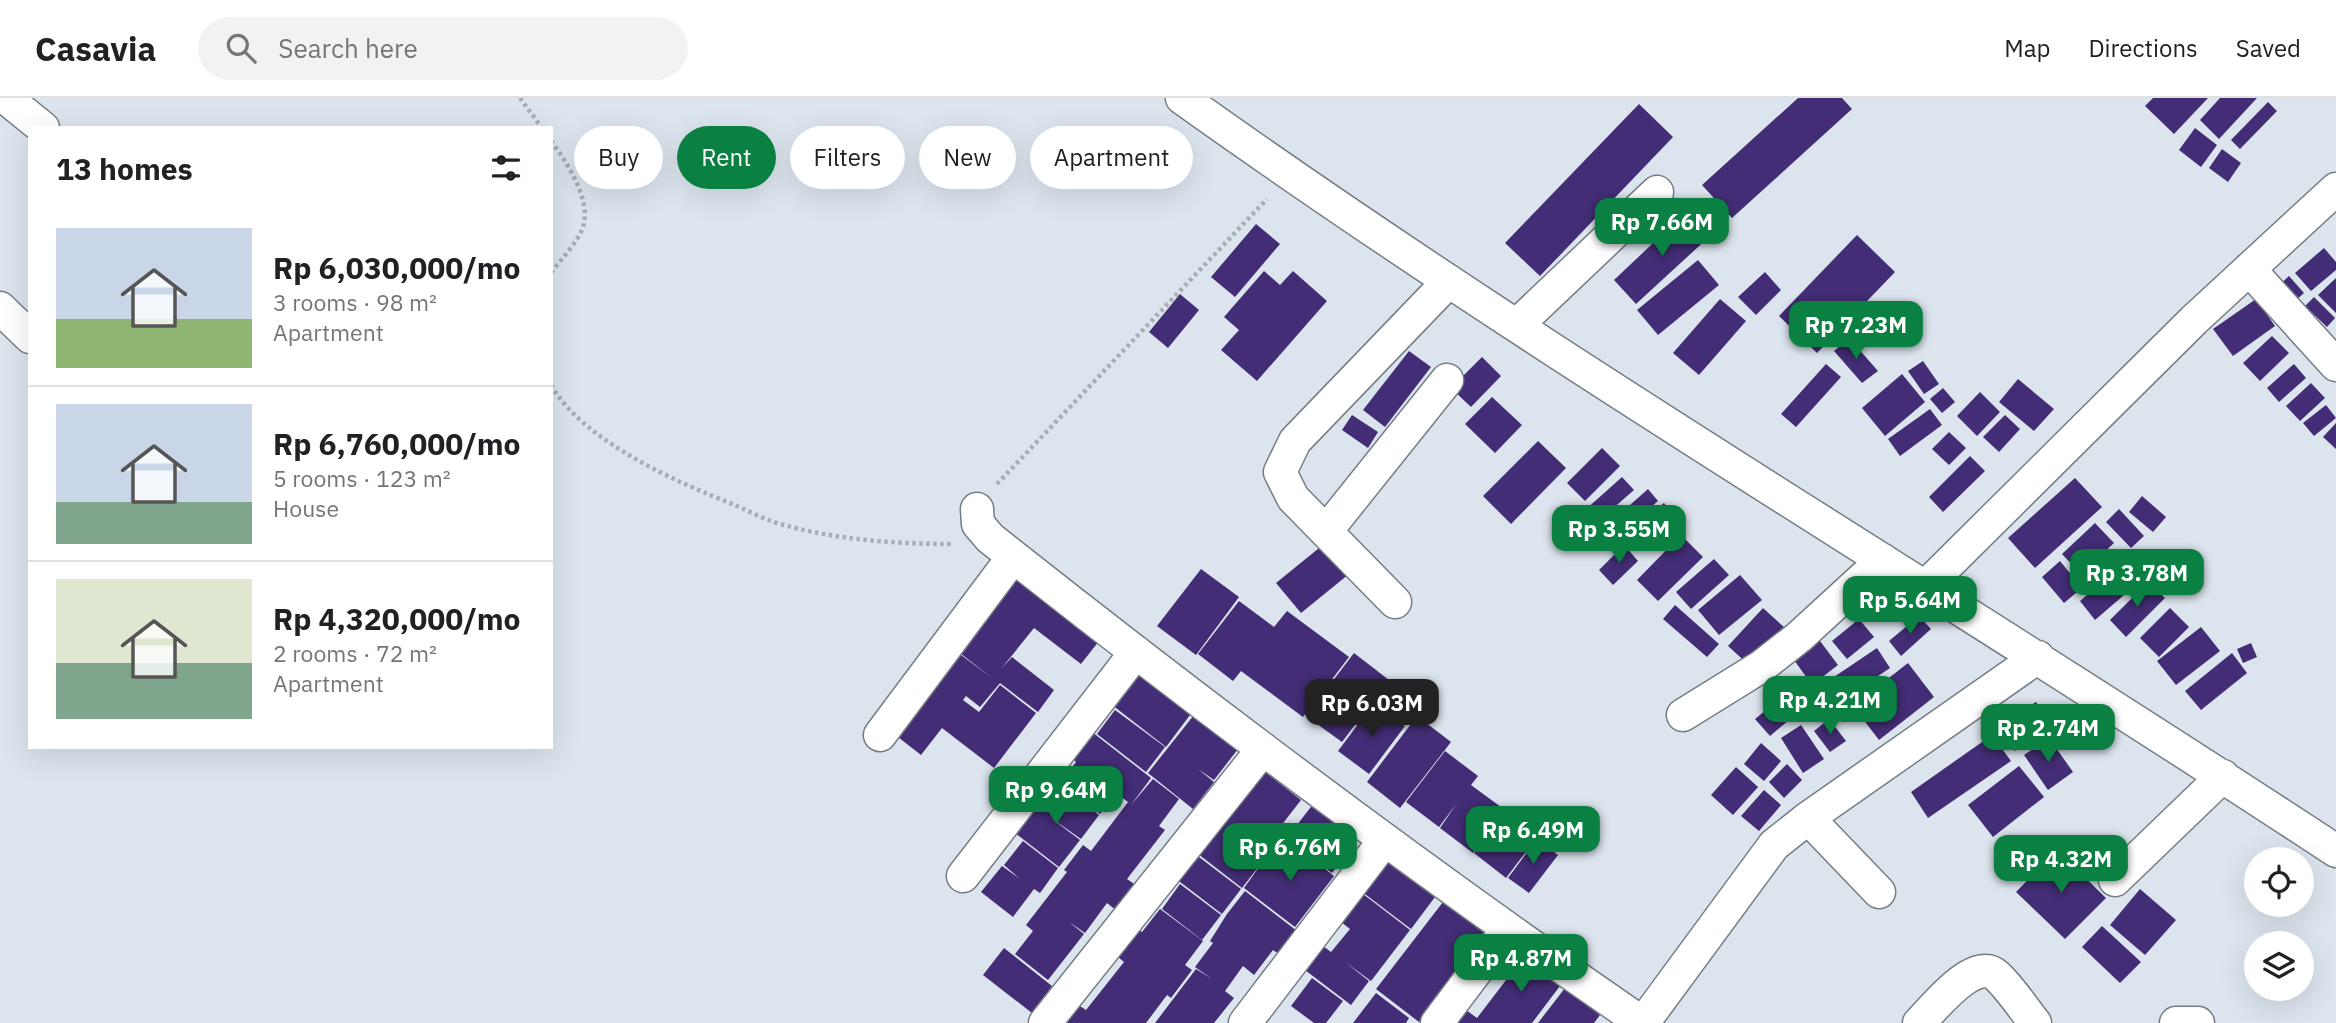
<!DOCTYPE html>
<meta charset="utf-8">
<style>
:root{--surface:#fff;--page:#f2f2f2;--text:#202124;--muted:#757577;--line:#e0e0e0;--accent:#0b8043}
body{margin:0;font-family:"IBM Plex Sans",sans-serif;background:var(--page);color:var(--text);height:100vh;display:flex;flex-direction:column;font-size:26px;white-space:nowrap}
*{box-sizing:border-box;margin:0}
p{font-size:23px;color:var(--muted)}
.icon{flex:none;width:38px;height:38px;fill:none;stroke:currentColor;stroke-width:2;stroke-linecap:round;stroke-linejoin:round}
.map{position:relative;flex:1;overflow:hidden}
.sheet{position:absolute;left:28px;top:28px;width:525px;height:623px;display:flex;flex-direction:column;background:var(--surface);border-radius:0px;box-shadow:0 7px 28px #0002}
.sheet>*{flex:none}
.guide{position:absolute;left:574px;top:28px;width:665px;height:63px;display:flex;gap:14px}
.buttons{position:absolute;left:2244px;top:749px;display:grid;gap:14px}
.buttons a{display:grid;place-items:center;width:70px;height:70px;border-radius:50%;background:var(--surface);box-shadow:0 7px 28px #0002;font-size:35px}
.price{position:absolute;translate:-50% -60px;padding:0 16px;border-radius:14px;background:var(--accent);color:#fff;font-size:23px;line-height:46px;filter:drop-shadow(0 2px 4px #0008)}
.price::after{content:'';position:absolute;left:50%;top:42px;width:21px;height:16px;margin-left:-10px;background:inherit;clip-path:polygon(0 0,100% 0,50% 100%)}
.price.selected{background:#222;color:#fff}
ul{padding:0;list-style:none}
li{display:flex;align-items:center;gap:21px;height:175px;padding:0 28px}
li+li{border-top:2px solid var(--line)}
li span{display:grid;place-items:center;flex:none;width:196px;height:140px;border-radius:0px;color:#555}
li>.icon{margin-inline-start:auto}
span .icon{width:84px;height:84px;fill:#fffc;stroke-width:1}
li b{font-size:30px}
h2{display:flex;justify-content:space-between;align-items:center;height:84px;padding:0 28px;font-size:30px}
.chip{padding:0 24px;border-radius:32px;background:var(--surface);box-shadow:0 7px 28px #0002;font-size:24px;line-height:63px}
.chip.selected{background:var(--accent);color:#fff}
header{display:flex;align-items:center;gap:42px;box-sizing:border-box;height:98px;padding:0 35px;background:var(--surface);border-bottom:2px solid var(--line)}
header strong{font-size:33px}
nav{display:flex;gap:38px;margin-inline-start:auto;font-size:24px}
.search{width:490px;height:63px;background:var(--page);display:flex;align-items:center;gap:18px;box-sizing:border-box;padding:0 24px;border-radius:38px;color:var(--muted);font-size:26px}
.map>svg:first-child{display:block}
</style>
<header>
<strong>Casavia</strong>
<div class="search"><svg class="icon" aria-label="search" viewBox="0 0 24 24"><circle cx="10" cy="10" r="6"/><path d="M15 15l6 6"/></svg>Search here</div>
<nav><a>Map</a><a>Directions</a><a>Saved</a></nav>
</header>
<div class="map">
<svg width="2336" height="925" viewBox="0 0 2336 925">
<rect width="100%" height="100%" fill="#dce5ee"/>
<path fill="#432d76" d="M1798,0H1842L1852,11L1732,120L1702,87Z
M2153,0H2208L2174,36L2145,8Z
M2220,0H2257L2219,41L2200,22Z
M2268,4L2277,13L2240,51L2231,42Z
M1639,6L1673,39L1540,178L1505,145Z
M2195,30L2217,47L2201,69L2179,52Z
M2222,51L2241,65L2228,84L2209,70Z
M1687,113L1710,138L1636,206L1614,182Z
M1256,126L1280,146L1235,199L1211,179Z
M1857,137L1895,174L1817,255L1779,218Z
M2324,150L2336,164V172L2311,193L2295,175Z
M1698,162L1719,187L1658,237L1637,212Z
M1264,173L1280,187L1293,173L1327,203L1257,283L1221,252L1239,232L1224,219Z
M1765,174L1781,192L1756,217L1738,199Z
M2289,178L2304,195L2294,204L2279,187Z
M2336,180V215L2318,197Z
M1180,196L1199,212L1168,250L1149,234Z
M2314,199L2335,220L2327,229L2305,208Z
M1720,201L1746,223L1699,277L1673,255Z
M2256,201L2275,228L2233,258L2213,231Z
M2272,238L2289,255L2260,283L2243,265Z
M1849,240L1878,273L1862,285L1834,253Z
M1409,253L1431,269L1385,329L1363,312Z
M1482,259L1501,278L1471,309L1451,290Z
M1923,263L1939,286L1924,296L1908,273Z
M1826,266L1841,279L1796,329L1781,316Z
M2294,266L2306,280L2279,304L2267,290Z
M1902,276L1925,304L1885,338L1862,310Z
M2018,281L2054,311L2034,333L1999,304Z
M2311,285L2325,300L2300,323L2286,308Z
M1943,290L1955,304L1942,315L1930,301Z
M1980,294L2000,314L1977,338L1957,318Z
M1492,299L1522,327L1495,355L1465,326Z
M2326,307L2336,320L2314,338L2303,325Z
M1930,311L1942,327L1900,358L1888,341Z
M1352,317L1378,334L1368,350L1342,332Z
M2005,317L2020,331L1999,354L1983,339Z
M2336,325V351L2323,339Z
M1949,334L1966,350L1949,367L1932,351Z
M1538,343L1566,370L1511,426L1483,398Z
M1602,350L1620,368L1585,403L1567,385Z
M1970,358L1985,373L1943,414L1929,399Z
M1622,379L1634,392L1595,426L1584,413Z
M2075,380L2102,409L2035,470L2008,440Z
M1648,391L1658,403L1613,442L1603,431Z
M2142,398L2166,419L2153,434L2129,414Z
M1664,405L1678,422L1639,453L1625,436Z
M2119,411L2144,438L2131,450L2106,424Z
M2095,425L2114,445L2081,476L2062,456Z
M1681,437L1703,459L1658,503L1637,482Z
M1324,446L1349,476L1301,515L1276,485Z
M1624,447L1638,463L1613,487L1599,472Z
M1714,461L1729,477L1691,511L1676,494Z
M2060,463L2082,490L2064,505L2042,479Z
M1019,465L1106,534L1081,566L1034,530L1001,571L1012,559L1054,592L1038,614L1000,585L980,609L966,598L963,602L979,614L1000,587L1036,615L994,670L942,630L921,657L889,632L957,554L992,580L956,552Z
M2122,467L2138,485L2095,522L2080,503Z
M2164,468L2184,488L2175,496L2155,477Z
M1201,471L1239,499L1196,557L1157,528Z
M1740,477L1762,502L1719,537L1698,512Z
M2148,484L2165,500L2126,539L2110,522Z
M1239,503L1274,529L1287,513L1349,559L1303,619L1241,573L1233,583L1198,556Z
M1675,507L1719,546L1707,559L1663,521Z
M1763,510L1785,530L1750,568L1728,548Z
M2170,510L2189,529L2159,559L2140,540Z
M1919,518L1931,531L1901,558L1889,543Z
M1859,521L1874,539L1847,561L1832,543Z
M2201,529L2220,553L2176,587L2157,563Z
M1820,543L1838,567L1812,587L1794,562Z
M2251,545L2257,559L2243,565L2237,551Z
M1877,550L1890,570L1841,603L1828,583Z
M1354,555L1389,582L1342,644L1306,618Z
M2232,555L2247,575L2201,612L2185,593Z
M1908,565L1934,599L1879,642L1853,608Z
M1134,568L1193,613L1166,649L1107,603Z
M1789,593L1803,610L1770,638L1755,621Z
M2036,604L2052,629L2015,653L1998,628Z
M1374,605L1405,628L1369,676L1338,653Z
M1115,612L1165,649L1146,674L1097,636Z
M1194,617L1238,651L1214,682L1198,671L1214,684L1193,711L1148,675Z
M1417,618L1451,644L1400,710L1367,684Z
M1829,621L1846,643L1830,654L1814,633Z
M1801,627L1824,661L1803,675L1781,640Z
M1092,634L1151,680L1131,707L1153,681L1179,701L1159,728L1165,732L1127,781L1137,788L1117,813L1107,805L1085,835L1069,824L1084,836L1048,882L1015,856L1033,833L1026,827L1067,774L1064,772L1083,747L1091,753L1128,704L1116,695L1100,716L1060,685L1076,664L1072,660Z
M1992,637L2011,663L1928,720L1911,694Z
M2049,640L2073,674L2048,692L2024,657Z
M1761,645L1781,663L1764,683L1744,666Z
M1445,653L1478,678L1471,687L1505,712L1473,755L1440,730L1457,705L1439,729L1406,704Z
M1787,666L1802,682L1784,700L1769,684Z
M2019,668L2044,699L1993,739L1968,707Z
M1736,669L1758,689L1733,717L1711,697Z
M1264,673L1301,702L1277,733L1283,737L1242,790L1193,752Z
M1062,688L1099,717L1081,741L1047,717L1080,742L1059,769L1011,732L1031,705L1042,714Z
M1764,692L1781,707L1759,733L1741,718Z
M1317,701L1362,735L1332,775L1287,740Z
M1506,713L1538,738L1506,780L1474,755Z
M1537,741L1558,757L1529,795L1508,780Z
M1289,742L1334,778L1295,829L1244,790L1262,765L1267,769Z
M1023,743L1058,770L1040,795L1034,791L1013,819L981,794L1002,768L1020,781L1004,767Z
M2057,752L2106,800L2065,841L2016,794Z
M1191,753L1241,791L1222,816L1171,777Z
M1385,754L1438,795L1411,831L1357,790Z
M1180,786L1221,817L1202,842L1162,811Z
M2140,791L2176,822L2145,857L2110,827Z
M1245,793L1297,833L1279,856L1273,852L1254,877L1243,868L1225,893L1234,900L1214,925H1155L1196,871L1212,881L1195,869L1213,845L1210,843L1227,816Z
M1363,796L1410,832L1371,883L1345,864L1369,883L1351,907L1301,869L1319,845L1331,854L1350,831L1341,824Z
M1443,804L1486,836L1419,924L1376,891Z
M1160,811L1203,843L1185,867L1192,872L1171,900L1167,897L1146,925H1058L1074,904L1086,912L1124,864L1112,854L1133,827L1142,834Z
M2102,828L2141,864L2120,885L2082,849Z
M1004,850L1052,888L1032,915L983,877Z
M1529,852L1566,880L1532,925H1456L1466,912L1477,920Z
M1312,880L1343,903L1326,925H1314L1291,908Z
M1565,890L1600,917L1594,925H1538Z
M1376,895L1409,920L1406,925H1353Z"/>
<g fill="none" stroke-linecap="round" stroke-linejoin="round">
<defs>
<path id="minor" d="M6,0L43,30
M1182,0C1556,267 1953,500 2336,753
M2249,171L2336,267
M0,210L30,239
M1517,227L1657,94
M977,411L978,426L990,440C1202,608 1419,771 1642,925
M1327,432L1447,282
M1925,489L2194,222L2336,91
M1395,504L1293,400L1280,374L1295,343L1449,183
M1683,617L1762,568L1799,539L1883,462
M880,637L1013,459
M1808,720L1879,794
M963,778L1136,554
M2115,782L2223,678
M1045,925L1263,651
M1245,925L1384,743
M1437,925L1507,832
M1643,925L1774,747L1808,720L2038,559
M1919,925C1934,910 1975,857 1997,878C2011,891 2023,910 2035,925
M2176,925H2198"/>
</defs>
<use href="#minor" stroke="#757d85" stroke-width="35"/>
<path stroke="#a7aeb5" stroke-width="4.5" stroke-dasharray="3.5 3.5" stroke-linecap="butt" d="M520,0L542,30
M551,43C566,63 592,102 583,129C578,144 561,161 551,175
M551,287C583,343 676,384 735,407C751,414 767,423 784,427C839,442 896,446 953,446
M997,386L1267,101"/>
<use href="#minor" stroke="#fff" stroke-width="32"/>
</g>
</svg>
<div class="buttons">
<a><svg class="icon" aria-label="locate" viewBox="0 0 24 24"><circle cx="12" cy="12" r="6"/><path d="M12 2v4M12 18v4M2 12h4M18 12h4"/></svg></a>
<a><svg class="icon" aria-label="layers" viewBox="0 0 24 24"><path d="M12 4l9 5-9 5-9-5zM3 14l9 5 9-5"/></svg></a>
</div>
<b class="price" style="left:1662px;top:160px">Rp 7.66M</b>
<b class="price" style="left:1856px;top:263px">Rp 7.23M</b>
<b class="price" style="left:1619px;top:467px">Rp 3.55M</b>
<b class="price" style="left:2137px;top:511px">Rp 3.78M</b>
<b class="price" style="left:1910px;top:538px">Rp 5.64M</b>
<b class="price" style="left:1830px;top:638px">Rp 4.21M</b>
<b class="price selected" style="left:1372px;top:641px">Rp 6.03M</b>
<b class="price" style="left:2048px;top:666px">Rp 2.74M</b>
<b class="price" style="left:1056px;top:728px">Rp 9.64M</b>
<b class="price" style="left:1533px;top:768px">Rp 6.49M</b>
<b class="price" style="left:1290px;top:785px">Rp 6.76M</b>
<b class="price" style="left:2061px;top:797px">Rp 4.32M</b>
<b class="price" style="left:1521px;top:896px">Rp 4.87M</b>
<div class="guide">
<a class="chip">Buy</a>
<a class="chip selected">Rent</a>
<a class="chip">Filters</a>
<a class="chip">New</a>
<a class="chip">Apartment</a>
</div>
<section class="sheet">
<h2>13 homes<svg class="icon" aria-label="filters" viewBox="0 0 24 24"><path d="M4 7h16M4 17h16"/><circle cx="9" cy="7" r="2"/><circle cx="15" cy="17" r="2"/></svg></h2>
<ul>
<li><span style="background:linear-gradient(#c9d6e8 65%,#8fb573 0)"><svg class="icon" aria-label="home" viewBox="0 0 24 24"><path d="M3 11l9-7 9 7M6 9v11h12V9"/></svg></span><div><b>Rp 6,030,000/mo</b><p>3 rooms · 98 m²</p><p>Apartment</p></div></li>
<li><span style="background:linear-gradient(#c9d6e8 70%,#7fa58c 0)"><svg class="icon" aria-label="home" viewBox="0 0 24 24"><path d="M3 11l9-7 9 7M6 9v11h12V9"/></svg></span><div><b>Rp 6,760,000/mo</b><p>5 rooms · 123 m²</p><p>House</p></div></li>
<li><span style="background:linear-gradient(#dfe7d0 60%,#7fa58c 0)"><svg class="icon" aria-label="home" viewBox="0 0 24 24"><path d="M3 11l9-7 9 7M6 9v11h12V9"/></svg></span><div><b>Rp 4,320,000/mo</b><p>2 rooms · 72 m²</p><p>Apartment</p></div></li>
</ul>
</section>
</div>
